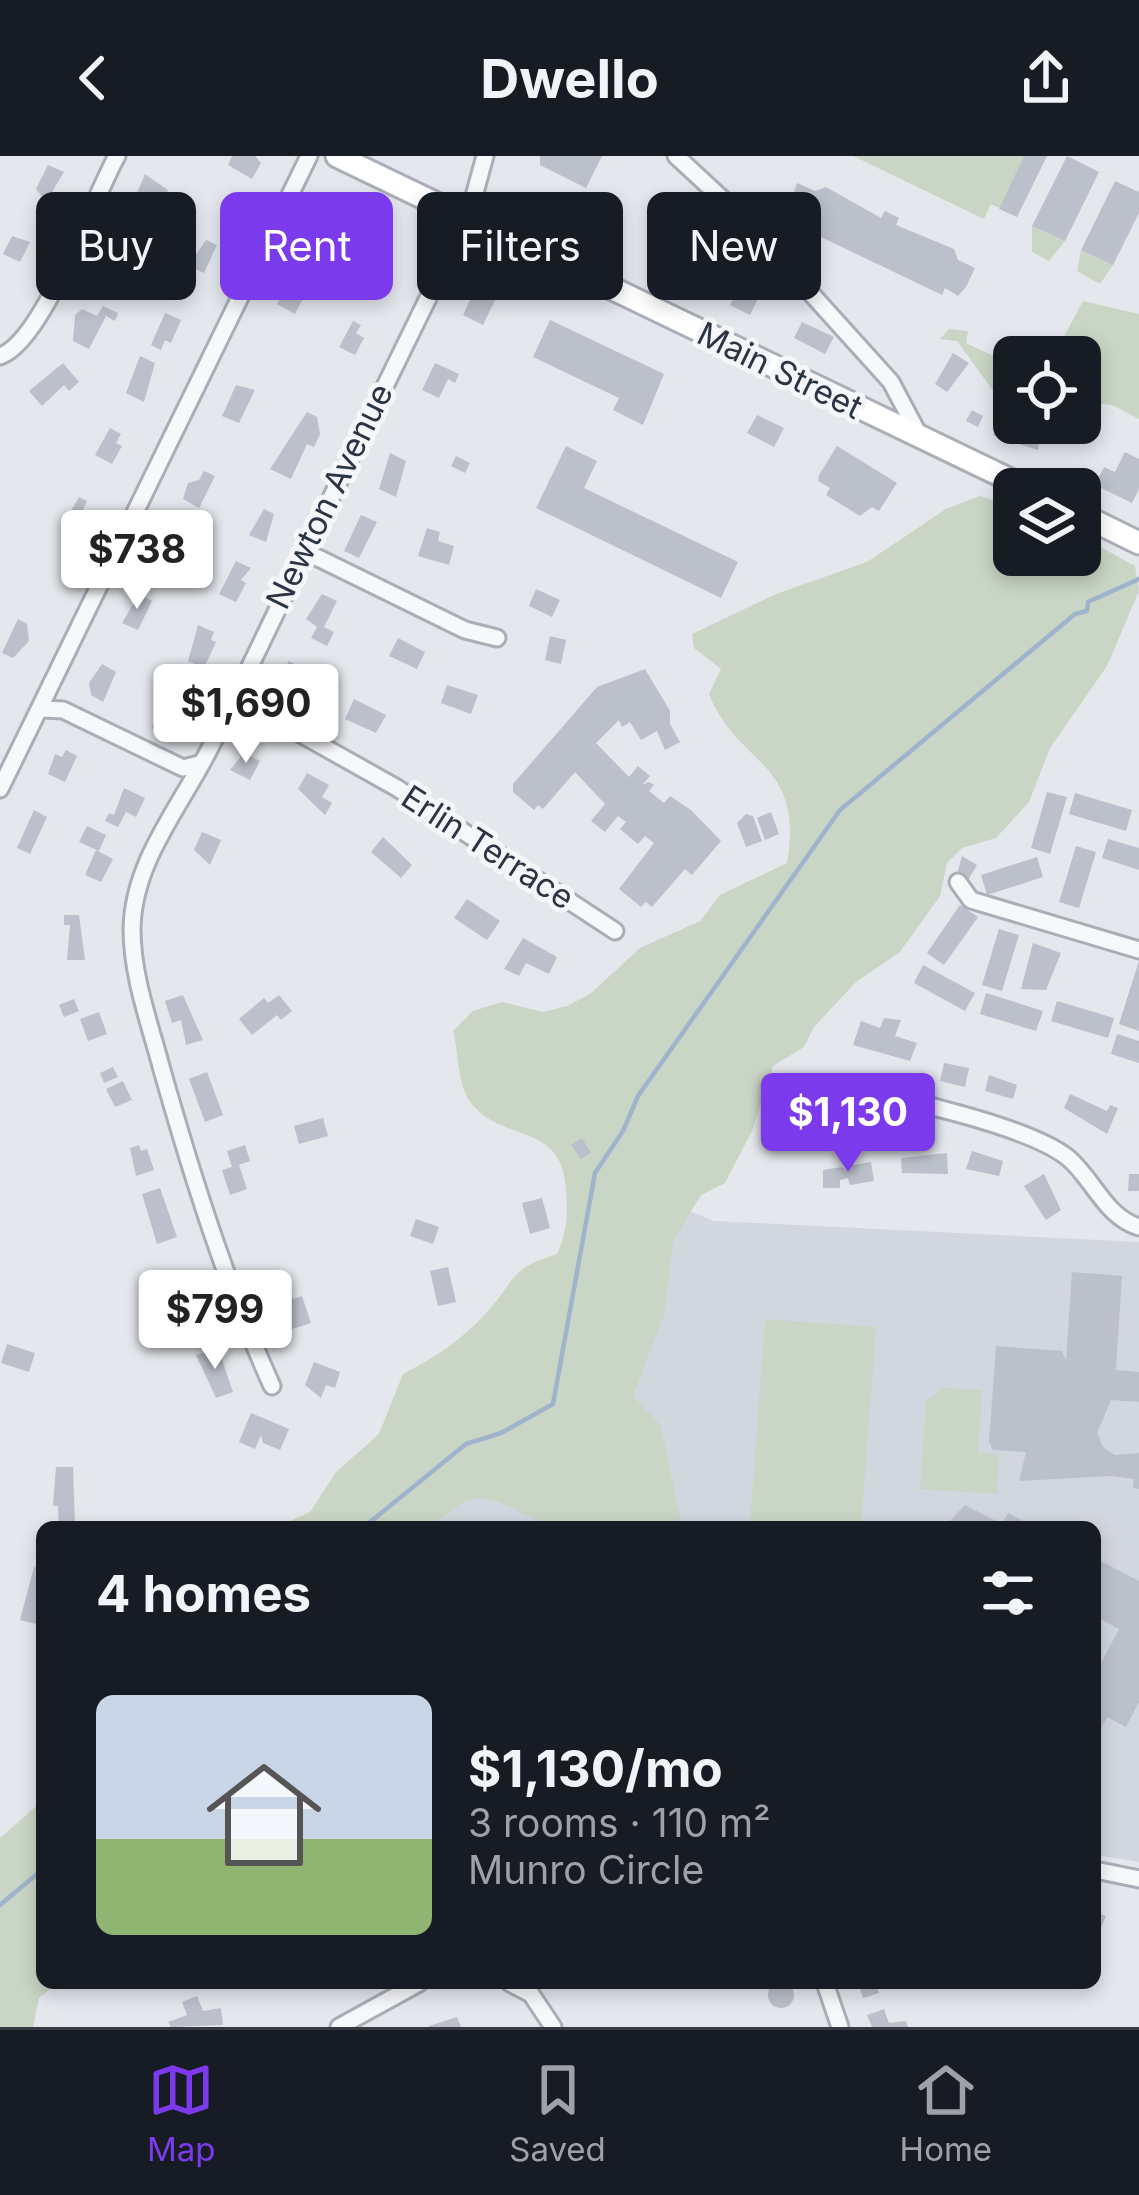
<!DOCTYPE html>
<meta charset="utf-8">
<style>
:root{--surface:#171b24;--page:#20242c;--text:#f1f3f6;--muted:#9ea1a6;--line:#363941;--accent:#7c3aed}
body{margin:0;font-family:Inter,sans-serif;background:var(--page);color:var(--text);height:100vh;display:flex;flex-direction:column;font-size:45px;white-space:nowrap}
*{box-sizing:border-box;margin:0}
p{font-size:39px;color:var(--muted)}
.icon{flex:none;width:66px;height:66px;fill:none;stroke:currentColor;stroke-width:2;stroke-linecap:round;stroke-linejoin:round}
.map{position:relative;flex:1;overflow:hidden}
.drawer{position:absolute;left:36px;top:1365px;width:1065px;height:468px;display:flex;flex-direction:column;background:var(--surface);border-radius:18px;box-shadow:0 6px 18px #0003}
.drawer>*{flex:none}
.banner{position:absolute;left:36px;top:36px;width:1068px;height:108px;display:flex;gap:24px}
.controls{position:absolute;left:993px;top:180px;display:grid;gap:24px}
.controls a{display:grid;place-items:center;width:108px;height:108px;border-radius:18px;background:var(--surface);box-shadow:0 6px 18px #0003;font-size:60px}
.price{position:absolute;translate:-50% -102px;padding:0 27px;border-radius:12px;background:#fff;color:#222;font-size:39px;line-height:78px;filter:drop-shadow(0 3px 6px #0008)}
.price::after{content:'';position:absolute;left:50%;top:72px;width:36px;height:27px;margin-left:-18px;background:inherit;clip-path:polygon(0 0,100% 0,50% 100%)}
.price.active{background:var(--accent);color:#fff}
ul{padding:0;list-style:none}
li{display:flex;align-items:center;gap:36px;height:300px;padding:0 60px}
li span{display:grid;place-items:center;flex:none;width:336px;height:240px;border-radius:18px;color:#555}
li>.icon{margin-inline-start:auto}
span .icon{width:144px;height:144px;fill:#fffc;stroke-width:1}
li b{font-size:51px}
h2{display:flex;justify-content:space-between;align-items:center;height:144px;padding:0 60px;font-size:51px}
.chip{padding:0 42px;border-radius:18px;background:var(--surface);box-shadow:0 6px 18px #0003;font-size:42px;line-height:108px}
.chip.active{background:var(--accent);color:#fff}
header{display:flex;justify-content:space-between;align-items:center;height:156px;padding:0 60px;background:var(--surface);font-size:54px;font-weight:700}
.tab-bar{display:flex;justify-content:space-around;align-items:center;height:168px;border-top:3px solid var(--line);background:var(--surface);font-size:33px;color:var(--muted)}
.tab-bar a{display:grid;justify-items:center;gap:6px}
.tab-bar .active{color:var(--accent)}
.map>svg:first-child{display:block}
</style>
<header><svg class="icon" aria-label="back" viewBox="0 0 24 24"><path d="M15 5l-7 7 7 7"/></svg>Dwello<svg class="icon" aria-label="share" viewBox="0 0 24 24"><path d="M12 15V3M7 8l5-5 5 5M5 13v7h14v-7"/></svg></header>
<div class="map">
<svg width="1139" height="1871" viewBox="0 0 1139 1871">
<rect width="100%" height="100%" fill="#e4e7ec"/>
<path fill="#d2d6de" d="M603,1021L714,1065L1139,1086V1706L1095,1699V1371H389L413,1347Z"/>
<path fill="#c9d6c5" d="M853,0H1024L1000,52L991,48L984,63Z
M1032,70L1065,85L1049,105L1032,96Z
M1081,94L1113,109L1100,128L1077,115Z
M1083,145L1139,158V263L1112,249L1080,245V201H1053Z
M949,173L968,175L966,187L1014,210V238L994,236L957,185L940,183Z
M980,340L1014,351V399H1080V380L1135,410L1139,435L1107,510L1050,592L1029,646L996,682L962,692L947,707L940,740L900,796L856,826L814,871L804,891L773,910L752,975L725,1027L701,1039L673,1085L664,1159L633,1240L661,1270L682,1371C643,1371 597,1378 559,1371C502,1360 488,1312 433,1371H277L310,1356L336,1316L379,1278L403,1218C436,1201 462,1184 487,1156C517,1123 507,1114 557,1098C569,1070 568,1054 565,1025C558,967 499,985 471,947C457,928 459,897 453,875L473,855L502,846L543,856L567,850L590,838L640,792L700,765L720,739L787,707C805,604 737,610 709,538L721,513L694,492L692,478L776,438L867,406L946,353Z
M765,1163L876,1171L861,1371H750Z
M944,1232L982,1234L978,1296L999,1299L997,1338L920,1333L926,1245Z
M42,1645V1827H58L39,1842L33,1871H0V1682Z"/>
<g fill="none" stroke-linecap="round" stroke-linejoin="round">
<path stroke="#9fb4cc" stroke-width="4.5" d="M364,1371L466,1288L501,1277L553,1248L595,1017L623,975L638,940L840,654L1075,458L1087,455L1088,446L1139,423
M0,1749L42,1714"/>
</g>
<path fill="#bbc0ca" d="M232,0H255L261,7L252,23L228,9Z
M540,0H602L586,32L540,9Z
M1024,0H1047L1017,61L999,53Z
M1067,0L1099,16L1065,85L1032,70Z
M48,9L64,16L46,46L36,33Z
M145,18L169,35L157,39L142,71L126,64Z
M1115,25L1139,36V57L1113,109L1081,94Z
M797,27L815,35L826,31L881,62L885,55L899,62L896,69L954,93L958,104L975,112L966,131L958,140L945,132L942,139L798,70L801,63L786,59Z
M327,39L348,50L340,70L320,54Z
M356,45L375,60L366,78L344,68Z
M699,72L711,77L706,87L729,97L717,123L679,105Z
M12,80L30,86L20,106L3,98Z
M112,81L132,91L117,122L101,115Z
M206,84L217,89L204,117L188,110Z
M476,114L503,127L483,169L463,159L475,133L468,130Z
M746,116L768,122L750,159L730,149Z
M300,126L309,131L295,158L277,148L287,129L296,134Z
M103,150L118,157L115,165L106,160L89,193L73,185L75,159L82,153L97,160Z
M165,157L181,164L171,187L165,184L161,194L151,189Z
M550,164L664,218L643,269L613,254L619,242L533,201Z
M353,165L361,169L356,177L364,182L355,199L339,191Z
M802,166L834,181L825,198L794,182Z
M953,197L969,207L947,236L935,228Z
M140,200L155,207L144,246L126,237Z
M63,207L79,226L69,235L64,229L42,250L29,235Z
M435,207L459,218L455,227L448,223L439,242L422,234Z
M236,229L255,234L239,267L222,260Z
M972,254L983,260L978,271L966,265Z
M307,256L317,261L320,278L314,291L307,288L291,323L270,313Z
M757,259L784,272L774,291L747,277Z
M999,265L1007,269L1001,283L993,279Z
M1031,267L1042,268L1038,294L1007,284L1014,269L1027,275Z
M110,272L121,278L116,287L122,290L112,308L95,299Z
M566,290L597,305L584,332L738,406L721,442L536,352Z
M837,290L897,327L879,355L872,351L860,360L826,339L830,332L818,325L819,319Z
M1125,296L1139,303V333L1132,347L1095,329L1104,311L1115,316Z
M390,297L406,305L396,341L379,333Z
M456,300L470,307L465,317L451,310Z
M204,315L215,320L199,352L183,343L188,327L199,324Z
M79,341L87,345L83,354L89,358L79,377L63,369Z
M264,353L274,358L266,386L249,379Z
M361,359L377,366L359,402L344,395Z
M427,372L440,376L438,385L454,390L449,409L418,400Z
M172,380L182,385L172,405L184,410L178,424L155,420L158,413L151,409L162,386L168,389Z
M236,405L251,412L241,424L246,427L236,446L219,438Z
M536,433L560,444L552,461L529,450Z
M139,438L152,445L138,474L122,467Z
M322,438L337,445L324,471L334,476L327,490L311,482L317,471L306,463Z
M18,463L27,468L29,485L13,502L2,497Z
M198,469L214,476L211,484L216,486L204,512L188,505Z
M550,480L566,484L561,508L545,504Z
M398,482L425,496L417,513L389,500Z
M289,505L305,514L294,547L279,540L285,529L276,524Z
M102,508L116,516L103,546L91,539L89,527Z
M645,513L670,555V568L680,586L665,594L657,575L641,584L630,566L622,571L619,564L596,587L629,621L638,610L650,620L642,629L649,626L654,629L649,635L664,647L670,640L691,654L721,685L692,719L685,713L652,751L646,746L641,751L619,733L654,687L645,680L638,688L620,673L626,666L618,660L605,676L591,665L605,648L575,616L543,653L538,649L534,654L513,636V628L597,531Z
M447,529L478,539L471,558L441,547Z
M170,540L187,548L178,568L171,565L165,578L151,572Z
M354,543L386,559L376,577L345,563Z
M66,594L77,600L65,626L48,618L55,598L62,601Z
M244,597L260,605L250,624L230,614Z
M307,617L329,629L322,641L332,647L325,659L298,633Z
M124,632L145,642L136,661L126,656L118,671L105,665L109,657L114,659Z
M1047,636L1067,641L1050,698L1031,692Z
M1075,637L1132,654L1126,675L1069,658Z
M34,654L47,661L30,698L17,692Z
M771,656L779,678L765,684L757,662Z
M746,658L753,660L762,685L746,691L737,667Z
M87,670L106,679L99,695L79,686Z
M202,676L221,684L210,709L194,694Z
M383,681L412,709L401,722L371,696Z
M1108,683L1139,692V714L1102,702Z
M1076,690L1096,696L1079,752L1059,746Z
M96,694L113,703L101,726L85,719Z
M962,700L977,709L968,724L957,718Z
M1037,701L1043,721L987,739L981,719Z
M467,743L500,765L487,784L454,762Z
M960,749L978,761L944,809L927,797Z
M64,759H79L85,804H67L70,769H64Z
M999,773L1019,779L1002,835L982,829Z
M523,782L557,801L549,818L526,807L519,820L504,813Z
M1033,787L1061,797L1046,834L1021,833Z
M1139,805V875L1119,868Z
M923,809L975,837L965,855L914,827Z
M986,837L1043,855L1036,875L980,858Z
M183,839L203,884L186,889L181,864L172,867L165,845Z
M279,839L292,855L281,864L277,859L252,879L239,863L264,842L268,847Z
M74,843L79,855L64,861L59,849Z
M1057,845L1114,862L1108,882L1051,865Z
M99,856L107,878L88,885L80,863Z
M884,862L901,864L895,880L917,887L910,905L853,889L861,865L880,872Z
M1117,878L1139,885V907L1111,898Z
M944,907L969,912L965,931L940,925Z
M113,911L118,921L104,927L100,917Z
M207,916L223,959L205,966L189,923Z
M989,919L1017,929L1013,943L985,935Z
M123,925L132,944L115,951L106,933Z
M1070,938L1107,955L1110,949L1118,952L1107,978L1064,952Z
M323,962L328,980L299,988L294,970Z
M582,982L591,997L581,1003L571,989Z
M139,989L141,995L147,993L154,1014L136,1020L130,992Z
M245,989L250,1005L239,1009L247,1033L230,1039L222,1014L232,1011L227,995Z
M972,995L1003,1005L999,1020L966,1013Z
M947,997L948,1018L902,1017L901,1002Z
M871,1006L874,1025L850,1029L848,1022L840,1024V1032H823V1014L842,1011L848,1016L847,1010Z
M1044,1018L1061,1054L1046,1064L1024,1030Z
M1129,1018H1139V1035H1128Z
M160,1032L177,1081L157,1088L142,1038Z
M542,1042L550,1072L530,1078L522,1047Z
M416,1063L439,1071L433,1088L410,1080Z
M448,1111L456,1146L438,1150L430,1115Z
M1072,1116L1122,1120L1116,1214L1139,1216V1246L1111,1244L1097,1277L1103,1291L1115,1299L1139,1297V1333L1133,1332L1134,1323L1112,1320L1019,1325L1026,1296L993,1294L989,1286L996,1190L1062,1195L1066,1205Z
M191,1123L199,1148L182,1154L174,1129Z
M287,1125L293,1143L302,1140L311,1167L280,1177L265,1133Z
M7,1188L35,1197L29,1216L1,1207Z
M218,1192L233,1236L216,1242L196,1199Z
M314,1206L340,1216L335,1232L326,1229L321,1242L305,1229Z
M251,1257L289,1273L280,1294L263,1287L261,1279L255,1293L239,1286Z
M56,1311H73L75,1368L59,1369L58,1350H53Z
M965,1349L1002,1368L1008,1357L1035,1371H944Z
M1095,1402L1139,1425V1546L1126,1571L1107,1561L1095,1585V1519L1119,1473L1095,1460Z
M34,1411L42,1413L40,1469L20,1464Z
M1095,1756L1106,1760L1098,1778L1095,1777Z
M768 1839a13 13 0 1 1 26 0a13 13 0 1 1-26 0Z
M858,1827H876L879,1837L863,1842Z
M197,1840L203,1855L221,1852L223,1869L171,1871L168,1866L187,1859L182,1846Z
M884,1853L889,1867L906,1865L908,1871H872L867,1859Z
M457,1861L461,1871H429V1870Z"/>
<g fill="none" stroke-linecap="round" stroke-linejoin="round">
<defs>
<path id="minor" d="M676,0L743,62L891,226L919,279
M0,200C43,186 92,44 117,0
M304,395L465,474L497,482
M233,540L397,632L615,775
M42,553L63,554L183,612L199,608
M0,633L309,0
M958,726L971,744L1139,794
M846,933C899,941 1027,970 1067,1001C1093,1022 1105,1061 1139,1071
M272,1230C226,1128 193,1023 162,914C150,868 132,821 132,773C133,705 181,650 210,592C297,416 379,238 468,62L485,0
M1095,1714L1139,1723
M510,1827L531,1838L553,1871
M825,1827L840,1871
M339,1871L419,1827"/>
<path id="secondary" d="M337,0L1029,333
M1080,358L1139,387"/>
</defs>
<use href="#minor" stroke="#a9aeb7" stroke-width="21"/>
<use href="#secondary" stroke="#a9aeb7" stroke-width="27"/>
<use href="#minor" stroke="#f7f8fa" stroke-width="15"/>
<use href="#secondary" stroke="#fff" stroke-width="21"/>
</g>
<g text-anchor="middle" stroke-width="10" stroke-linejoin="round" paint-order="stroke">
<g font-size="33" fill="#2b3445" stroke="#f4f6f9">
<text transform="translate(780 214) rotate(26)" y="12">Main Street</text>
<text transform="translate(329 340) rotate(-64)" y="12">Newton Avenue</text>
<text transform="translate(488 691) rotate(33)" y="12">Erlin Terrace</text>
</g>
</g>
</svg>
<div class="controls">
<a><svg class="icon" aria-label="locate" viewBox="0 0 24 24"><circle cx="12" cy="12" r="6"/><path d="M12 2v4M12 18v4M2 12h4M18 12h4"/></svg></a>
<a><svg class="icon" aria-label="layers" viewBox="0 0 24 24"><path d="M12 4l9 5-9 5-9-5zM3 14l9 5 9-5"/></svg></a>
</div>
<b class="price" style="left:137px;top:456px">$738</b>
<b class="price" style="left:246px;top:610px">$1,690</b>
<b class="price active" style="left:848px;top:1019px">$1,130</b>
<b class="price" style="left:215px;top:1216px">$799</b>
<div class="banner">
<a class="chip">Buy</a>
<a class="chip active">Rent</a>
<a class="chip">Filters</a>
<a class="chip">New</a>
</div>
<section class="drawer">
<h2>4 homes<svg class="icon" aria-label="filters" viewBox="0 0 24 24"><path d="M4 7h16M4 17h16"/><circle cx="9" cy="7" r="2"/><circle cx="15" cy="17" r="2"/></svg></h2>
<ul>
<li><span style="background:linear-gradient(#c9d6e8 60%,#8fb573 0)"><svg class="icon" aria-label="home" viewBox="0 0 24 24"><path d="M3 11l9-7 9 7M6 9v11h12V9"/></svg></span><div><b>$1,130/mo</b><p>3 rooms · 110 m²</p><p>Munro Circle</p></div></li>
</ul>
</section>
</div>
<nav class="tab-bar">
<a class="active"><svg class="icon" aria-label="map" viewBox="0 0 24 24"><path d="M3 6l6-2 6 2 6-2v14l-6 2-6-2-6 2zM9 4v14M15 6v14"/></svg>Map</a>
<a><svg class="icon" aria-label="saved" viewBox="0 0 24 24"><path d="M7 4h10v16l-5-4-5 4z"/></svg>Saved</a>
<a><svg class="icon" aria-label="home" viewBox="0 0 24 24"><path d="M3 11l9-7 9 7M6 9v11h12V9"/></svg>Home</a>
</nav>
